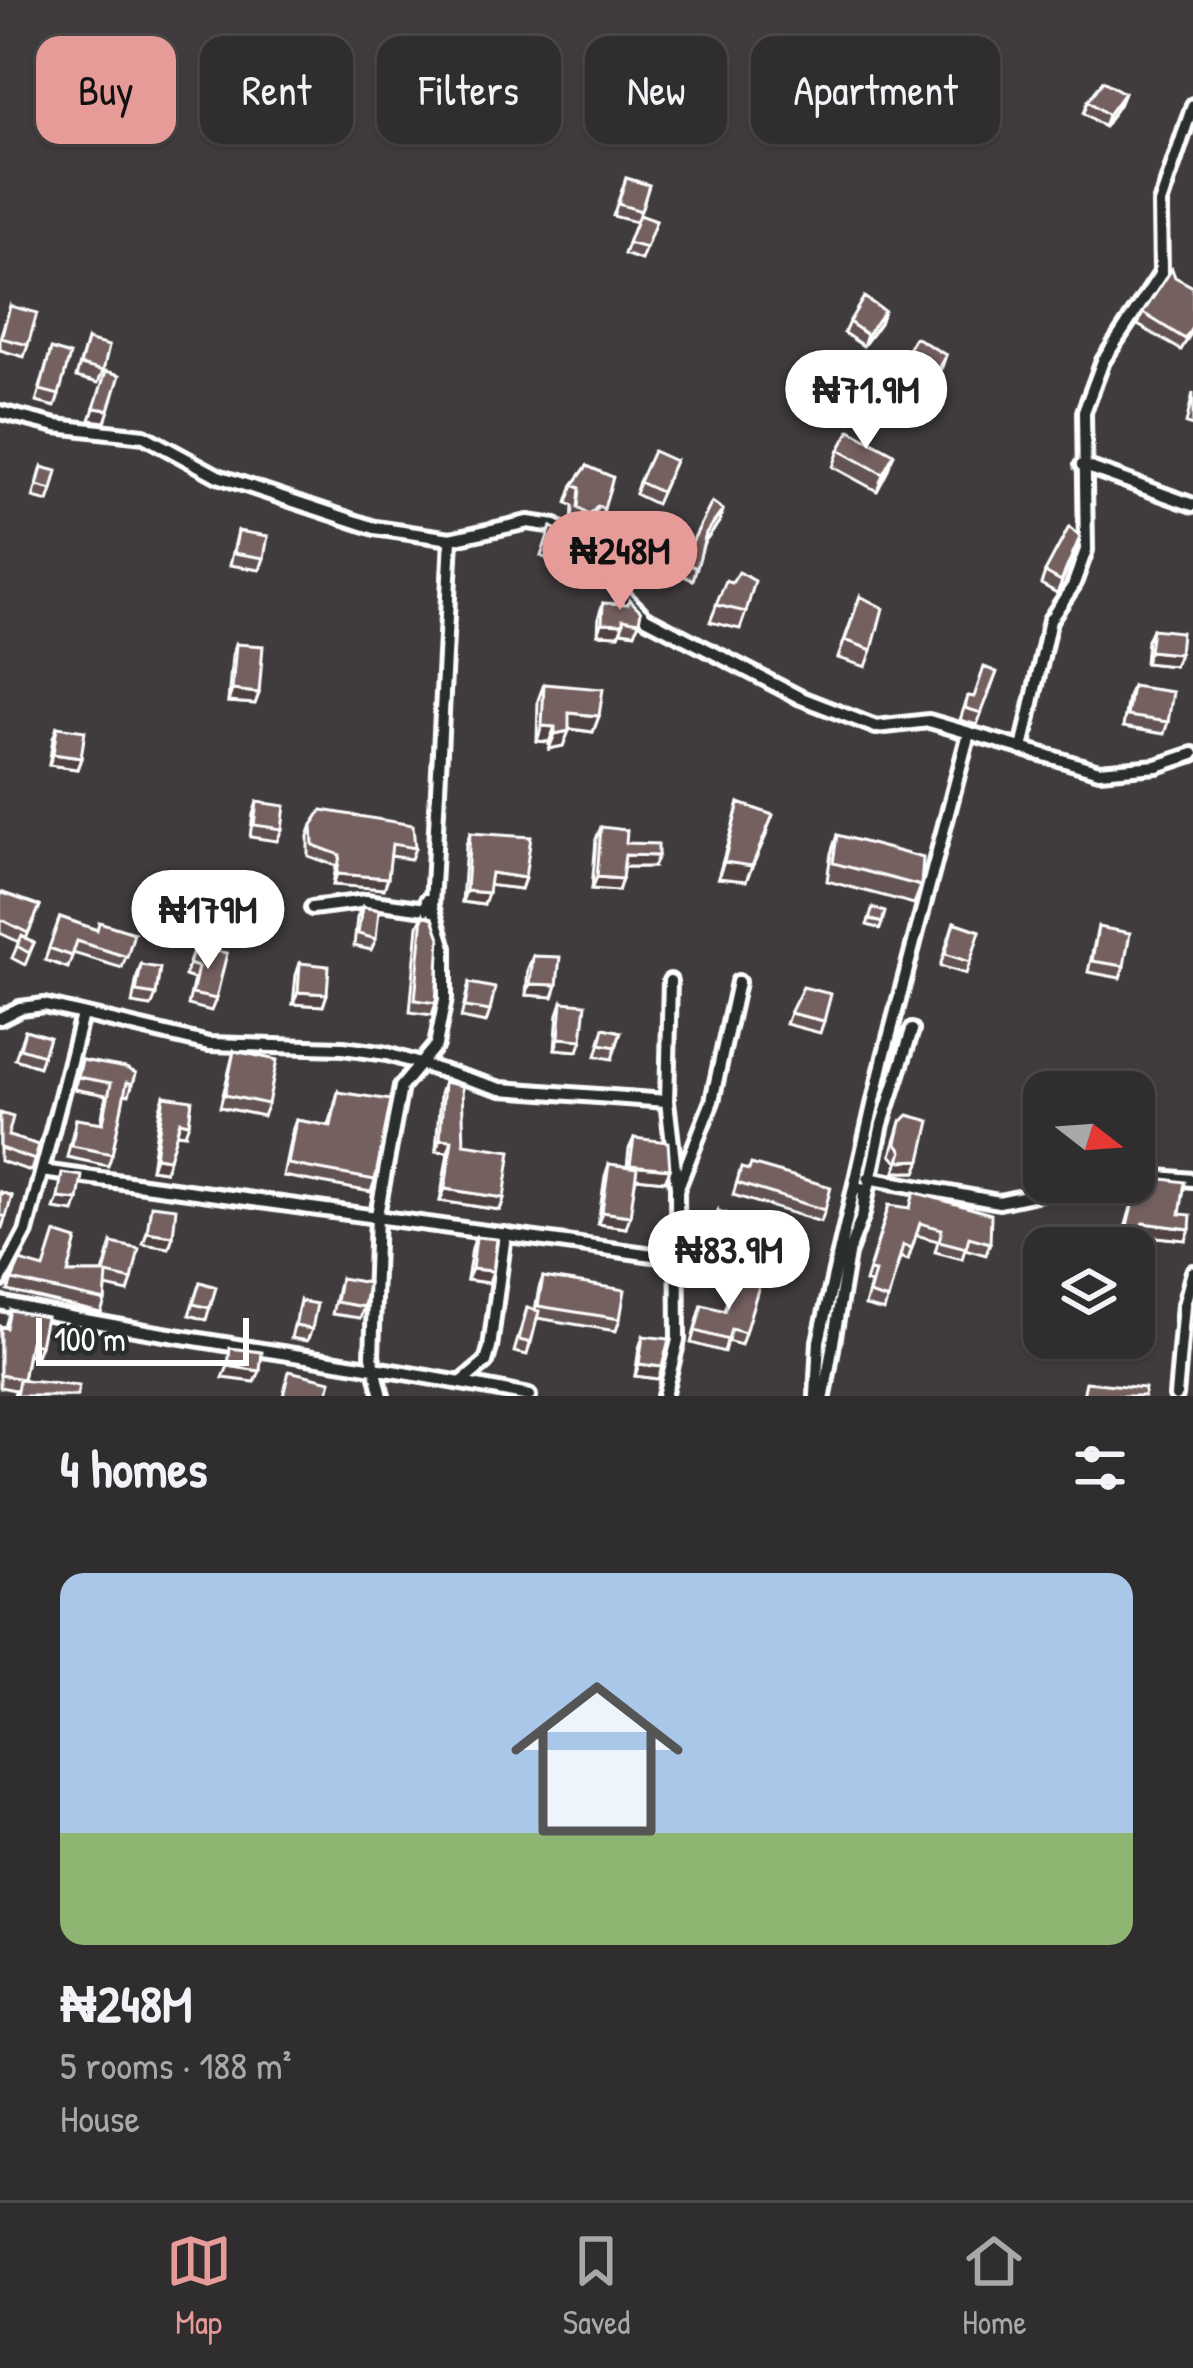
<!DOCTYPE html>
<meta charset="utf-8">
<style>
:root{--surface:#302d2e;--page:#383536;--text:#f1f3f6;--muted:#a8a8aa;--line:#4b494a;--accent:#e69b98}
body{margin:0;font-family:"Patrick Hand",sans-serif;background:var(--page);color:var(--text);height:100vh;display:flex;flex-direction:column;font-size:45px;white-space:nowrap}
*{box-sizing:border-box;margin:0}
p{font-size:39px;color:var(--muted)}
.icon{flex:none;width:66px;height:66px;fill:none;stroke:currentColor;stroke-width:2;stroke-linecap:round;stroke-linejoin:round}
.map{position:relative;height:1396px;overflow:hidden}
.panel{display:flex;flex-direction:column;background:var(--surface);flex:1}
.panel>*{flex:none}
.guide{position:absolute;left:36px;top:36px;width:1122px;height:108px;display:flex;gap:24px}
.needle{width:78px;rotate:107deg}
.buttons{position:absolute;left:1023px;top:1071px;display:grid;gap:24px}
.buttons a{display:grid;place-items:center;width:132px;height:132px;border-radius:24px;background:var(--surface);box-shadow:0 3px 9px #0004,0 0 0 3px var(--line);font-size:60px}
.scale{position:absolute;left:36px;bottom:30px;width:213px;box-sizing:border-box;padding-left:12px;border:6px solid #fff;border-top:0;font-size:33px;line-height:42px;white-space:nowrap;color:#fff;-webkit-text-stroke:9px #2a2d2e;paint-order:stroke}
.price{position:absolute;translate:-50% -102px;padding:0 27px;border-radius:42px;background:#fff;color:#222;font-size:39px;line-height:78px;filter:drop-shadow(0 3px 6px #0008)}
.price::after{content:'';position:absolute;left:50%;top:72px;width:36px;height:27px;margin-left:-18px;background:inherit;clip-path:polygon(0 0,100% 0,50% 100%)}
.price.on{background:var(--accent);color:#111}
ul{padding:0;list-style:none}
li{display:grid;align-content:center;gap:24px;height:636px;padding:0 60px}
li+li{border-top:3px solid var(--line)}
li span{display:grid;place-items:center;height:372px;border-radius:24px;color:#555}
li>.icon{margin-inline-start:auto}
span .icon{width:216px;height:216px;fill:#fffc;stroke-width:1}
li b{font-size:51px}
h2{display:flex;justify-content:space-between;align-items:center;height:144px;padding:0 60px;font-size:51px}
.chip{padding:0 42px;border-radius:24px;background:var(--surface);box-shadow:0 3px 9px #0004,0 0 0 3px var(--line);font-size:42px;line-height:108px}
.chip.on{background:var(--accent);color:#111}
.tab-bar{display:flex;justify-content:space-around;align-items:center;height:168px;border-top:3px solid var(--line);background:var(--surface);font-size:33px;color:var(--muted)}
.tab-bar a{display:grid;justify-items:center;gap:6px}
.tab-bar .on{color:var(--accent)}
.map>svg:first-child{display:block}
</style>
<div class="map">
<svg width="1193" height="1396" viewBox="0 0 1193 1396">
<rect width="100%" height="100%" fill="#403c3d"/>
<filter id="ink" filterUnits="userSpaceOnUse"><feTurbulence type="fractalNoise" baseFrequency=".00833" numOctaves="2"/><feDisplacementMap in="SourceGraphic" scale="24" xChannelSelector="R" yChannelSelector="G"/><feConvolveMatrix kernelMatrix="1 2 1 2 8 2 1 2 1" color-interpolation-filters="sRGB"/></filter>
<g filter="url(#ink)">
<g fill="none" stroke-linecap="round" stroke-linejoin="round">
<defs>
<path id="street" d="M0,412L56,426L144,436L218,476L375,528L451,539L528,522L555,526L599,554L623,595L646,618L801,698L876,727L929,721L1099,771L1157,766L1193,754
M1082,465L1193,505
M1022,749L1050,620L1073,586L1086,550L1084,412L1103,361L1161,273L1160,204L1193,105
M312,908L366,901L426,909L427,900
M670,981L667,1101L677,1187
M0,1018L20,1008L44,1005L209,1044L343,1048L387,1054L501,1089L667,1101
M42,1171L675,1258
M1134,1175L1193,1180
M868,1178L999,1202L1092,1182
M855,1187L864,1189L863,1214L882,1124L912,1030
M0,1281L26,1232L82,1015
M0,1303C175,1341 353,1360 529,1396
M462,1382L486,1362L490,1348L505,1234
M382,1396L372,1356L377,1215L401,1087L436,1045L445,999V948L432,906L451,539
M664,1396L678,1340L677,1190L712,1101L738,982
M816,1396L819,1341L884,1057L969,733
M824,1396L848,1254L863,1214
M1176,1396L1184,1305L1193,1272"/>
</defs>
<use href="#street" stroke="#fff" stroke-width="20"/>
<use href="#street" stroke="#2a2d2e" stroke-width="10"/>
</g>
<path fill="#645353" stroke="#fff" stroke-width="3" d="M1124,93L1119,105L1104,127L1084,113L1088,101Z
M937,102L922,135L894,122L898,110Z
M626,178L649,185L639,215L656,221L641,260L624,254L636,222L613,216Z
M1193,287V330L1181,350L1138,325L1143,313Z
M10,306L28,345L24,357L0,350V338Z
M884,311L880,323L863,346L844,333L849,322Z
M87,340L103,371L98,383L76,377Z
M51,349L59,395L55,407L36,402Z
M946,355L942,367L929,388L899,370L903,358Z
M1193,393V426L1186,424Z
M839,450L887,472L877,491L833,467Z
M675,461L656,504L635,494L639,482Z
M587,466L604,509L598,526L591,523L583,532L572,525L573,506L567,503L573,485Z
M42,467L52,490L48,502L33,498Z
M723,510L719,522L704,542L693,580L678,574L682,562Z
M551,527L578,548L586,550L579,574L541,556Z
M238,531L264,558L260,570L230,565Z
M621,543L650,551L641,577L631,574L628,584L615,562Z
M1076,548L1057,593L1041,584L1045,572Z
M726,581L746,612L740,629L710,622Z
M860,596L872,650L866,667L838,658Z
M603,603L639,622L635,633L621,631L619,635L598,634L599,615Z
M1152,629L1179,654L1174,666L1145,663L1147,640Z
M236,644L259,693L255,704L228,702L232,655Z
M997,672L977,725L960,720L968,696L974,697Z
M544,684L599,716L593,732L569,729L563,746L549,749V742L537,741L538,700Z
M1132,686L1168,722L1164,734L1123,727L1128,697Z
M57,727L81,758L77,769L49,765L53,738Z
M257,802L282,829L277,841L250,837L253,814Z
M739,803L768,831L746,881L718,878Z
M312,825L415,848L411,859L390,856L384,889L333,885L336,866L308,856V836Z
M601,827L626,843L653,867H623L622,879L618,891L592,889L596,839Z
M470,833L525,878L521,889L489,885L484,905L462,902L466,845Z
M837,835L921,886L914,904L827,881L831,853Z
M0,892L40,906L26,939L34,943L25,965L12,958L19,942L0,933Z
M362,907L376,939L371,950L354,946L357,918Z
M873,908L882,923L880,929L867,925Z
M423,915L436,1003L432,1015L410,1012L418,926Z
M60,917L97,930L134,933L122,968L73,953L68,968L45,960Z
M954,922L980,931L966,974L940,966Z
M1098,927L1124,966L1120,978L1088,972Z
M194,948L216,999L211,1011L188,1005L194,979L185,976Z
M533,956L557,985L553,997L526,995L528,968Z
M300,963L327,994L323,1006L293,1004L296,975Z
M141,965L156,995L151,1007L132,1004L137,977Z
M469,983L490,1011L486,1023L461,1018Z
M562,1002L578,1051L555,1049L558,1014Z
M790,1013L824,1021L820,1033L786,1024Z
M604,1028L621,1032L612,1059L596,1056Z
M25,1030L49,1037L39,1067L15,1059Z
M234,1051L268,1104L263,1116L220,1107Z
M82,1060L136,1073L129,1095L124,1094L112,1154L108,1166L67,1157L76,1119L101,1123L106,1095L74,1089Z
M444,1082L464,1144L504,1198L500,1210L440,1201L448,1152L436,1151L440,1094Z
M338,1092L375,1180L371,1192L283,1176L292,1131L296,1120L329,1126Z
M164,1096L185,1134L176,1133L165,1171L151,1169L160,1108Z
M0,1113L8,1136L39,1145L31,1171L0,1161Z
M901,1122L921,1160L916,1172H895L898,1163L891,1155Z
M634,1138L670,1169L665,1181L636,1178L626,1228L598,1224L605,1176L609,1164L627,1167L629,1149Z
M741,1168L825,1210L821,1222L733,1195Z
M1149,1177L1180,1214L1186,1240L1139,1235L1135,1246L1121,1242L1137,1187H1145Z
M0,1192L12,1196L2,1228H0Z
M889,1205L990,1243L986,1255L965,1249L962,1259L935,1252L938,1241L916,1235L908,1260L900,1257L884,1311L865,1306L871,1284L865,1282Z
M718,1211L732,1271L728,1282L705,1276L713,1223Z
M476,1237L493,1271L489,1283L467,1280L472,1248Z
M112,1243L132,1280L128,1292L106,1287L105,1301L101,1313L8,1291L16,1269L68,1273H103Z
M543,1277L620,1319L616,1331L537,1318L527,1355L514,1352L527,1308L535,1310L539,1288Z
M340,1278L364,1307L360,1318L332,1314Z
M734,1279L745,1333L741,1345L727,1341L724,1352L691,1343L702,1305L724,1311Z
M200,1282L216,1287L206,1320L189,1315Z
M300,1301L312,1329L307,1341L291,1338Z
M10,1310L40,1345L36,1356L28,1354L23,1380L77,1396H14L15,1390L0,1387V1326L5,1327Z
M643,1336L662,1367L658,1379L635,1376L639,1348Z"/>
<path fill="#514343" stroke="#fff" stroke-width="3" d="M1124,93L1119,105L1104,127L1108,115Z
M884,311L880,323L863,346L867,335Z
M94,408L109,410L105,422L90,420Z
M894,454L887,472L877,491L883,474Z
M598,506L591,523L583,532L589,515Z
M723,510L719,522L702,545L706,533Z
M602,623L623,624L619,635L598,634Z
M1149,651L1179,654L1174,666L1145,663Z
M232,690L259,693L255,704L228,702Z
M569,713L599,716L593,732L564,728Z
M542,726L555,727L549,742L537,741Z
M569,731L563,746L549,749L555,734Z
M53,754L81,758L77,769L49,765Z
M773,815L746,881L718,878L724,862Z
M625,855L658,856L653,867H620Z
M491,873L525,878L521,889L486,885Z
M337,874L388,878L384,889L333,885Z
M597,877L622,879L618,891L592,889Z
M466,891L488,893L484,905L462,902Z
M530,984L557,985L553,997L526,995Z
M298,992L327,994L323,1006L293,1004Z
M559,1038L582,1040L578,1051L555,1049Z
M180,1121L189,1123L185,1134L176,1133Z
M440,1139L452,1140L448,1152L436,1151Z
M155,1157L169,1159L165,1171L151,1169Z
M921,1160L916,1172H895L899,1161Z
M630,1165L670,1169L665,1181L626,1177Z
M445,1189L504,1198L500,1210L440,1201Z
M58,1198L78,1200L74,1212L54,1209Z
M602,1212L630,1216L626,1228L598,1224Z
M1143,1223L1190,1229L1186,1240L1138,1235Z
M147,1232L173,1236L169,1248L143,1244Z
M472,1269L493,1271L489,1283L467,1280Z
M639,1364L662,1367L658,1379L635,1376Z
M228,1366L260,1371L255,1382L223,1378Z"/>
<path fill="#746060" stroke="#fff" stroke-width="3" d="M1103,81L1124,93L1108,115L1088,101Z
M909,89L937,102L927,123L898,110Z
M626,178L649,185L641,211L618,204Z
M639,215L656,221L646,248L628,243Z
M1172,269L1175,277L1193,287V326L1185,339L1143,313Z
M864,297L884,311L867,335L849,322Z
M10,306L37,313L28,345L1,338Z
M915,337L946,355L933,377L903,358Z
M87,340L109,346L103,371L80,365Z
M51,349L70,355L59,395L40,390Z
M106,371L120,375L109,410L94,408Z
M850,430L894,454L883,474L839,450Z
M653,451L675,461L661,492L639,482Z
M587,466L613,477L604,509L598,506L589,515L578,508L580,488L573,485Z
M42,467L57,471L52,490L37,486Z
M712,502L723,510L706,533L697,568L682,562Z
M551,527L581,541L578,548L586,550L583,563L545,545Z
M1069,527L1080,537L1061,581L1045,572Z
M238,531L268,536L264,558L234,553Z
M621,543L650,551L645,565L635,562L632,572L619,550Z
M739,572L755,581L746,612L716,605L726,581L732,583Z
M860,596L883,608L872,650L845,640Z
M629,599L641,611L639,622L623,619V624L602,623L603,603L628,604Z
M1152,629L1181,632L1179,654L1149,651Z
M236,644L263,646L259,693L232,690Z
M984,667L997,672L981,713L965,708L968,696L974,697Z
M544,684L603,689L599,716L569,713V731L555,734V727L542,726Z
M1132,686L1173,692L1168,722L1127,716Z
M57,727L85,731L81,758L53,754Z
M257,802L285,806L282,829L254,825Z
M739,803L773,815L752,866L724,862Z
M322,810L413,825L415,848L392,844L388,878L337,874L340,855L313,845L312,825Z
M601,827L627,830L626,843L658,844V856L625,855L622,879L597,877Z
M470,833L531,837L525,878L491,873L488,893L466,891Z
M837,835L923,858L921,886L833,863Z
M0,892L40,906L28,933L0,919Z
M362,907L379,910L376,939L358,934Z
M873,908L885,912L882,923L869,919Z
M423,915L433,918L440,938L436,1003L415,1000Z
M60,917L97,930L99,922L134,933L127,957L77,941L72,956L49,948Z
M954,922L980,931L970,962L945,954Z
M1098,927L1130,933L1124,966L1092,961Z
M22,936L34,943L29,953L17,946Z
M194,948L227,953L216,999L192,994L198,967L189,964Z
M533,956L560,957L557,985L530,984Z
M300,963L329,966L327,994L298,992Z
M141,965L160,968L156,995L136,992Z
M469,983L495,988L490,1011L465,1007Z
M803,987L831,994L824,1021L790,1013Z
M562,1002L586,1004L582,1040L559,1038Z
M604,1028L621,1032L616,1047L600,1044Z
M25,1030L49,1037L43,1055L20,1048Z
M234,1051L277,1060L268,1104L225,1095Z
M82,1060L126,1068L136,1073L133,1084L127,1082L112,1154L72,1146L76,1119L103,1123L111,1083L78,1077Z
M444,1082L462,1086L464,1144L511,1151L504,1198L445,1189L452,1140L440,1139Z
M338,1092L391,1100L375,1180L288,1164L296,1120L331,1126Z
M164,1096L192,1100L189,1123L180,1121L169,1159L155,1157Z
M0,1113L13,1117L8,1136L39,1145L35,1160L0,1148Z
M908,1115L930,1121L921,1160L899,1161L902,1151L896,1143L901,1122Z
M634,1138L668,1142L670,1169L630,1165Z
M609,1164L637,1168L630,1216L602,1212Z
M751,1164L831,1187L825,1210L737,1183L741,1168L749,1170Z
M62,1173L82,1176L78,1200L58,1198Z
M1149,1177L1185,1182L1180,1214L1191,1215L1190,1229L1143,1223L1139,1235L1126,1230L1137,1187L1147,1188Z
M0,1192L12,1196L6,1217L0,1215Z
M914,1192L991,1214L990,1243L969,1237L966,1248L939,1241L942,1229L920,1223L912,1248L903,1245L888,1300L869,1294L875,1272L869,1271L889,1205L910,1208Z
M151,1205L176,1208L173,1236L147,1232Z
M718,1211L742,1218L732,1271L709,1264Z
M55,1233L77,1240L68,1273H104L112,1243L139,1249L132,1280L107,1274L105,1301L12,1280L20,1261L44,1268Z
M476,1237L497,1239L493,1271L472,1269Z
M543,1277L625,1290L620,1319L538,1306Z
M340,1278L368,1283L364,1307L336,1302Z
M734,1279L759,1286L745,1333L731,1329L728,1340L695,1331L702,1305L725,1311Z
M200,1282L216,1287L210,1308L193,1304Z
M300,1301L317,1304L312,1329L295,1326Z
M527,1308L539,1311L531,1343L519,1340Z
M10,1310L46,1317L40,1345L30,1342L23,1379L0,1375V1326L6,1328Z
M643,1336L669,1339L662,1367L639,1364Z
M230,1348L262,1352L260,1371L228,1366Z
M289,1371L331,1381L327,1396H283Z
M19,1380L79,1386L77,1396H16Z
M1086,1382L1145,1388L1144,1396H1083Z"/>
</g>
</svg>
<div class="buttons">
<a><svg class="needle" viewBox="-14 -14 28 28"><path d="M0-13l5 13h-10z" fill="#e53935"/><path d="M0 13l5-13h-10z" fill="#a8a8aa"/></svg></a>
<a><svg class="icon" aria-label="layers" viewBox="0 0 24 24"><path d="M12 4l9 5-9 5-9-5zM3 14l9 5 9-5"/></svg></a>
</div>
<div class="scale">100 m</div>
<b class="price" style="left:866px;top:452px">₦71.9M</b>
<b class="price on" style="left:620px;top:613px">₦248M</b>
<b class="price" style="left:208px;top:972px">₦179M</b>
<b class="price" style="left:729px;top:1312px">₦83.9M</b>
<div class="guide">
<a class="chip on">Buy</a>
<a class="chip">Rent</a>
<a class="chip">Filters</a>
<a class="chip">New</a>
<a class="chip">Apartment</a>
</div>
</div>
<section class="panel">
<h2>4 homes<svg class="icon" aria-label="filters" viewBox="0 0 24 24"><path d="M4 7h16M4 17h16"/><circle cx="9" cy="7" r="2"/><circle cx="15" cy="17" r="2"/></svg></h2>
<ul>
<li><span style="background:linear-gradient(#a9c7e8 70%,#8fb573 0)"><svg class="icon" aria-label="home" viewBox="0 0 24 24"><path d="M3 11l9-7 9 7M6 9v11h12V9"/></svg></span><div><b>₦248M</b><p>5 rooms · 188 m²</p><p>House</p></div></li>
</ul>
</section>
<nav class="tab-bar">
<a class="on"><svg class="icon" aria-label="map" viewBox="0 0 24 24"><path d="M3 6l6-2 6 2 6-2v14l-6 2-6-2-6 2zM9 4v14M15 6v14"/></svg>Map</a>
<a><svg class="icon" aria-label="saved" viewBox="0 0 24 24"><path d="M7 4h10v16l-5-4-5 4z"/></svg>Saved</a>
<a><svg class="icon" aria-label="home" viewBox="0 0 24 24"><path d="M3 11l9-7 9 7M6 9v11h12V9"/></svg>Home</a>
</nav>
